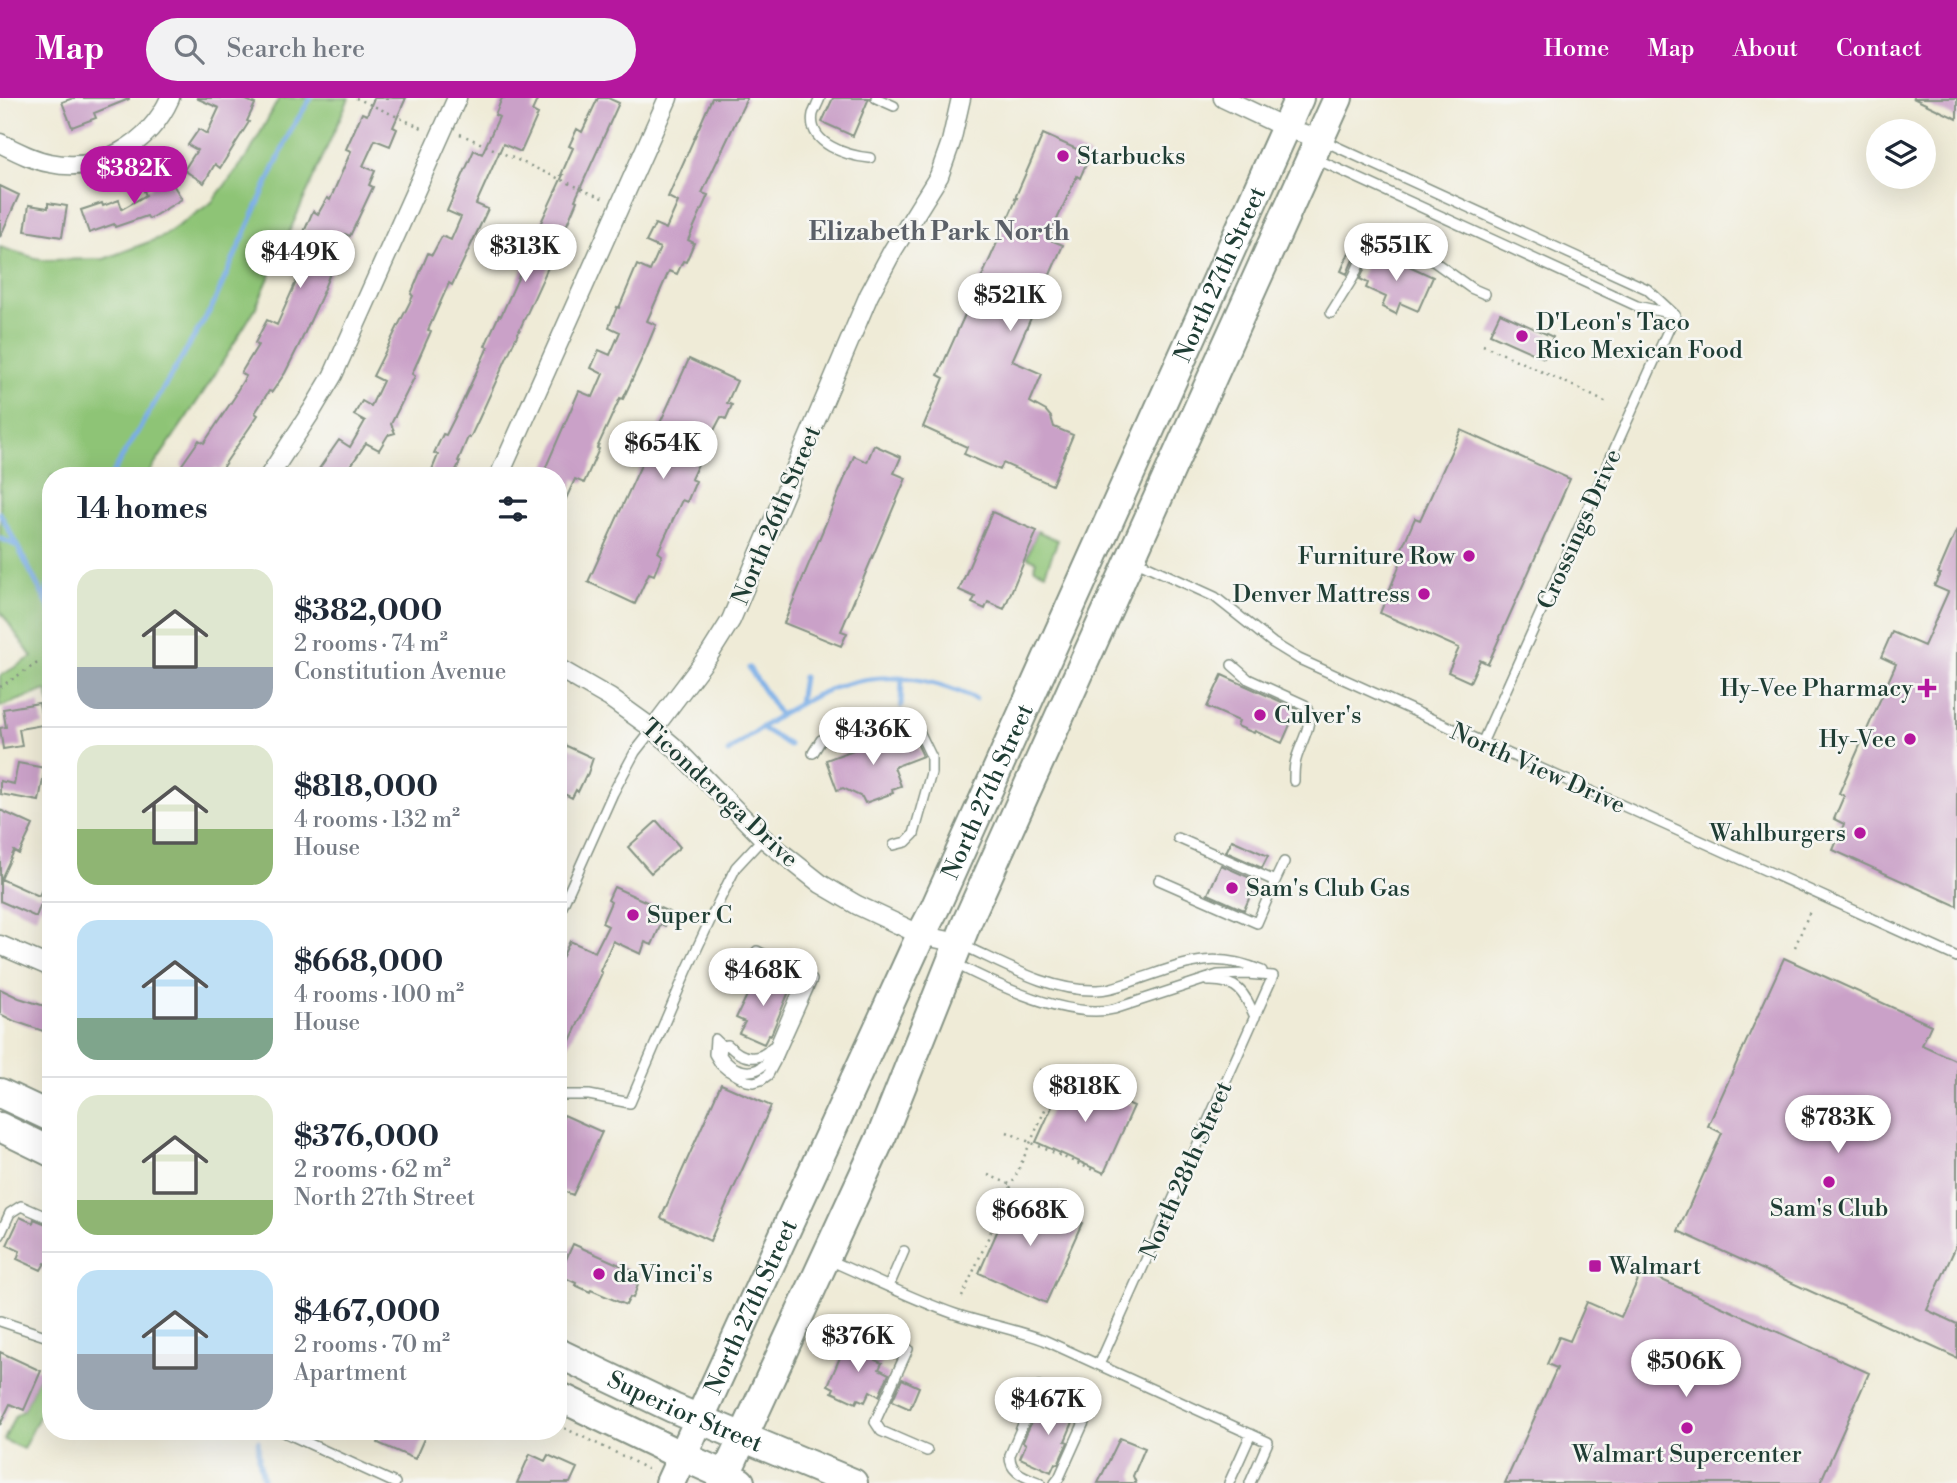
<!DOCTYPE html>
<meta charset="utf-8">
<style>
:root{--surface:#fff;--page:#f2f2f3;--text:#1f2937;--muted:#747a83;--line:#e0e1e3;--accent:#b5179e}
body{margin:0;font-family:"Libre Bodoni",serif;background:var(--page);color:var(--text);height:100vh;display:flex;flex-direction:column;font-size:26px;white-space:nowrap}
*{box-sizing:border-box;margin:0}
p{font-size:23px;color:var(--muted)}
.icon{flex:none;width:38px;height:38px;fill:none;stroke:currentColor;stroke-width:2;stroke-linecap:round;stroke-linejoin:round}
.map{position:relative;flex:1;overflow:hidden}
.sheet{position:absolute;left:42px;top:369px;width:525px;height:973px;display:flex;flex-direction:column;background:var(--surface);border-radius:28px;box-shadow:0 7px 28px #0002}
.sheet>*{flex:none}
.controls{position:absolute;left:1866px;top:21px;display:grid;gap:14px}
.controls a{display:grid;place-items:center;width:70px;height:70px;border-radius:50%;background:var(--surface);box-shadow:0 7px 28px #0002;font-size:35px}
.price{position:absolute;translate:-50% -60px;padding:0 16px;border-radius:24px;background:#fff;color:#222;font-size:23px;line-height:46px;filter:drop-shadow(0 2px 4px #0008)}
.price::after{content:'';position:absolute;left:50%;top:42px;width:21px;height:16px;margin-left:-10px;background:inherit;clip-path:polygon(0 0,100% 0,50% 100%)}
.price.on{background:var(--accent);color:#fff}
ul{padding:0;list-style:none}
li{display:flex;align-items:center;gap:21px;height:175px;padding:0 35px}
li+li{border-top:2px solid var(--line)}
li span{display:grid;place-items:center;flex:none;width:196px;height:140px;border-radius:21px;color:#555}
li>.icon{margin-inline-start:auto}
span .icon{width:84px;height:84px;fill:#fffc;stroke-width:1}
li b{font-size:30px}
h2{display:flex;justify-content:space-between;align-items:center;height:84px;padding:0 35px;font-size:30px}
header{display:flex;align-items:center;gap:42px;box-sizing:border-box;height:98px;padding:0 35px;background:var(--accent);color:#fff}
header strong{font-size:33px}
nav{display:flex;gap:38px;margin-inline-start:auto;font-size:24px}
.search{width:490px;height:63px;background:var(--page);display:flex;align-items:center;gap:18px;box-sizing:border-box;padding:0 24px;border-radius:38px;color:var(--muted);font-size:26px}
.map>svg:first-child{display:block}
</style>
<header>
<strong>Map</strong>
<div class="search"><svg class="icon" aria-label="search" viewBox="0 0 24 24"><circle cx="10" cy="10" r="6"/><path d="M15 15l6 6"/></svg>Search here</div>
<nav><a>Home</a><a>Map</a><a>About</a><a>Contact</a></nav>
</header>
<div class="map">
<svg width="1957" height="1385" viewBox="0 0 1957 1385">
<rect width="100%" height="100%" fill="#f6f6f2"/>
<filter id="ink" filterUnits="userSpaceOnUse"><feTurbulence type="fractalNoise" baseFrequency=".0143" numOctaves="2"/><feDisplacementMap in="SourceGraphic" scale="14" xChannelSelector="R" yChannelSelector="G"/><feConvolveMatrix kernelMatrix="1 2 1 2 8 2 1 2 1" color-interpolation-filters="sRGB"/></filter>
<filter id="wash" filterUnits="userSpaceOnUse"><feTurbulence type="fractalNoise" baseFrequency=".00686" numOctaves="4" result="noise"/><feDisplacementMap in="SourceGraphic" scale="28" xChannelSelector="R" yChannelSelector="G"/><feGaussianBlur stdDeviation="1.57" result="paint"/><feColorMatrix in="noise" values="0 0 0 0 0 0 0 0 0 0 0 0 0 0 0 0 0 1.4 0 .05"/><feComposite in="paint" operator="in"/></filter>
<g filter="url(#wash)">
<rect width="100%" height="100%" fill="#efebd7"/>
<path fill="#8ec476" stroke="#568055" stroke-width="2" d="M279,0H349L255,211L209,286L147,378H51V608L46,592L0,609V578L32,559L0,513V149L42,162L104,161L162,139L212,104L249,56Z
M1037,433L1058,442L1045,475L1034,470L1036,463L1027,459Z
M40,1275L49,1280L40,1317L23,1351L4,1342L15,1318L24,1312Z"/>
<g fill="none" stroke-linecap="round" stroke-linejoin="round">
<path stroke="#79ade6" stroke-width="5" d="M111,378L212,209L292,30L311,0
M0,415L51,513
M0,440L17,448
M45,501L51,477
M749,570L780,617
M799,605L803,579
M901,608L902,581
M761,630L789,647
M728,654C809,593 874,553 975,601
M258,1343L259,1362L264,1385"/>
</g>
<g id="blocks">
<path fill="#caa1c8" d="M73,0H129V1L94,15L96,20L72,29L62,4Z
M196,0H242L255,6L247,23L249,24L220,70L215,66L204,85L184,72L197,52L188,47L199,31L207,36L219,10Z
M374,0H406L393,29L397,31L390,48L375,42L363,68L375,73L369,87L373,89L350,138L345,136L329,172L331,173L322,195H323L301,243L285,275L272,294L269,293L255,315L258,317L220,373L215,370L209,378H195L181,368L199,342L204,345L236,297L235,296L246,278L241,275L258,247L255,245L267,222L277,227L299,177L295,176L305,154L297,150L313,113L318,116L327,100L330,102L351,53L346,51L362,15L367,17Z
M502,0H538L532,13L538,16L521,54L503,46L476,106L488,111L452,187L449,185L428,232L431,233L412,276L415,278L391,326L395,335L388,337L379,352L366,345L344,378H314L339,342L350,349L365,323L354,317L362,303L371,308L383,283L373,278L413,198L411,196L428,155L432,157L442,138L451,142L461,119L447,113L474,52L482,56L499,19L495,17Z
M598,0H608L619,5L575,102L577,103L560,143L478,323L470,340L468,339L458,363L460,364L453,378H440L431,374L438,357L434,355L443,336L446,337L462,305L488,249L485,248L499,217L501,218L523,169L507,162L523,126L537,133L563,77H561L573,50L569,48L577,31L582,34Z
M712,0H747L702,95L708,97L688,142L694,145L686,164L683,163L677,176L669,173L647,223L656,227L643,258L623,301L620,300L597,350L599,351L584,385L575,381L558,418V378H542L579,293L593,299L603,276L591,270L599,252L610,257L620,234L609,229L617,209L619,210L637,167L650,173L660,150L646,144L655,126L666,131L678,104L668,99Z
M833,0H869L853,38L822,24Z
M1913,0H1957V21Z
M1043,36L1090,57L1080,80L1077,78L1048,141L1063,147L1012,263L1042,276L1030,304L1046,313L1051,319L1054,329L1073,337L1052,387L1003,365L1000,372L964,356L967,349L923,329L944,280L938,277L1017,100H1015Z
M165,74L182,101L149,121L147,118L115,129L114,126L89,135L81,112L102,105L103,108L119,102L122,111L146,97L144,93L152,89L149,84Z
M0,88L19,97L0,139Z
M48,105L67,108L62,139L25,133L29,107L48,110Z
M1351,150L1357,152L1347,176L1341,173Z
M1381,155L1433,179L1418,213L1400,205L1396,216L1382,209L1386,199L1366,190L1368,185L1360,181L1370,158L1378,162Z
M1500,215L1553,239L1544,260L1490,236Z
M689,261L737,283L727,305L732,307L726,321L721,319L710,340L691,381L696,383L687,404L682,402L658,454L662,457L654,477L649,475L635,506L588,484Z
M1461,332L1570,381L1488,566L1480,562L1470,584L1448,574L1459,550L1380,515L1403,459L1399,457L1415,420L1420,422Z
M874,347L901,359L894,375L906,380L841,533L847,535L841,548L784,525L854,358L867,364Z
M992,414L1037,433L1004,511L988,504L985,511L972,505L975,499L959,492Z
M1957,431V808L1833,752L1844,726L1834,721L1844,698L1839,695L1896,566L1881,559L1892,534L1924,548L1948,494L1934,488L1940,476L1938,475Z
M1222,577L1297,611L1282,645L1255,633L1254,635L1237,628L1239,623L1207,609Z
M39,605L43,627L19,631L22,648L3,651L0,630L6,629L3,611Z
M912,635L923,658L894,669L901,688L892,691L893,695L865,705L862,699L843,690L837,692L826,662L883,641L885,646Z
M558,644L593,660L587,678L586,677L578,694L576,692L572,700L558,693Z
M18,665L45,670L39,703L0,696V683L14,686Z
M0,712L33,727L19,756L14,753L1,781L39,798L51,772V813L40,808L36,819L0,803Z
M657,723L680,749L651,775L628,749Z
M1232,742L1268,758L1262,770L1226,754Z
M1221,767L1257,783L1244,812L1208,796Z
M614,789L671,815L665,828L661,826L652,847L645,844L641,856L613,843L600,873L602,875L558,968V868L570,843L595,854L608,828L602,825L611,804L608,802Z
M1784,860L1931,927L1922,947L1957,963V1146L1927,1212L1957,1226V1260L1678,1133L1722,1035L1708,1028Z
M763,874L788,886L786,889L790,891L771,937L769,936L764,946L739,935L745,924L736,920L754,883L758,885Z
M0,891L19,900L51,910V920L46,934L14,923L0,916Z
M1066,978L1134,1008L1104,1075L1036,1044Z
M721,986L771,1008L710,1143L661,1120Z
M564,1017L602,1034L573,1097L558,1091V1030Z
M1014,1095L1082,1125L1046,1205L979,1175Z
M20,1119L33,1125L34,1121L51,1128V1168L45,1165L41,1172L17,1161L20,1153L7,1147Z
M573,1146L640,1176L636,1186L638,1187L633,1200L630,1199L626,1207L591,1192L590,1194L575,1187L576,1185L559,1177Z
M1642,1173L1869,1275L1820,1385H1505L1557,1270L1547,1266L1559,1239L1570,1243L1587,1204L1621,1219Z
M863,1243L874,1248L871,1255L877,1257L875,1262L882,1265L879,1271L889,1276L879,1298L870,1293L865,1304L858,1301L856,1305L832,1294L834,1290L828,1287L845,1248L852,1251L854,1247L859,1250Z
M0,1254L41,1273L24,1312L10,1306L0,1327Z
M902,1281L919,1289L910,1311L892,1303Z
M1045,1303L1076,1317L1065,1343L1068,1344L1058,1366L1055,1365L1051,1374L1020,1360L1026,1346L1023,1344L1027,1334L1034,1319L1037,1321Z
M383,1334H427L415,1361L378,1345Z
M1120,1340L1145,1350L1133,1378L1136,1385H1098Z
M530,1356L545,1363L548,1357L577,1370L570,1385H517Z"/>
</g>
</g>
<g filter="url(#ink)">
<use href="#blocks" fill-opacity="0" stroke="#879486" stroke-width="2"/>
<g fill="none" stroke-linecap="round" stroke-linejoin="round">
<defs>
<path id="service" d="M820,0C818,5 815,11 813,16C807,46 848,58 870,60
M876,0L894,8
M1324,43L1647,191L1675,217
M1314,60L1637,208L1673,216
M1331,215L1354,178L1373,134L1422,155L1471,190L1485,196
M1132,461L1215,499L1273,545L1299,561L1957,859
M1232,567L1248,581L1305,607C1317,625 1298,647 1295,666C1294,671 1294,677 1294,683
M1482,645L1675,217
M813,655L821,642L860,626L883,621L893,620L911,625L917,629L931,658V675L914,736L906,744L894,747
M1178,740L1275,783L1284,764
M1159,782L1257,825L1275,783
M558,818L613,695L635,654L653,631
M962,847C1004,866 1050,894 1097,892C1110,892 1122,887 1133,883C1183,867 1211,851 1262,873
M954,865C994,886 1069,922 1114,911L1218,877L1246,876L1273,878
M1208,883C1238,882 1244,894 1255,919
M715,941L714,956L720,966L727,972L747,983L754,984L761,982L768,977L776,962L812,882L810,879L757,853
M715,941L722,948L721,957C732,974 754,980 768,963L805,877
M722,948L728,947C742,961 758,965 772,949
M558,997H589L630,1005L687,872L719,803L736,769L763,740
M0,1137L10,1115L21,1108L51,1121
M829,1162C871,1180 912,1201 955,1216C985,1226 1015,1231 1044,1242L1268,1344L1250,1385
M889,1188L904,1153
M0,1223L51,1240
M908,1251L875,1324L881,1333L927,1353
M1099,1267L1273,878
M1039,1288L1010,1357C1009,1375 1026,1379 1040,1385
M284,1334L395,1385
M1055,1385L1059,1380L1090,1311
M1229,1385L1251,1336"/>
<path id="minor" d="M1223,0L1286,30L1320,41
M0,45C16,53 33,62 50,65C100,76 150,45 170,0
M269,378L311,314L333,277L457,0
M499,378L668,0
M558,570L610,600L653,631L673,648L763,740L821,786L857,807L921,837L958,845
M653,631L709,557L731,522L869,197L893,152L939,78L951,44L961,0
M0,847L51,869"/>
<g id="primary">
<path d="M0,995L51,1019"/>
<path d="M0,1029L51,1054"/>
<path id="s1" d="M558,1255L673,1310L853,1385"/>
<path d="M558,1298L682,1358L740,1384"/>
<path id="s2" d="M670,1385L921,837L935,810L1299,0"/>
<path d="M722,1385L882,1037L967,824L1338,0"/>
</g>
</defs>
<use href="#service" stroke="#879486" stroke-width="12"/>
<use href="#minor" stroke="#879486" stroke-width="21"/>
<use href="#primary" stroke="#879486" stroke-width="32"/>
<path stroke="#879486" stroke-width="2.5" stroke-dasharray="2 5" stroke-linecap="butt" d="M356,0L422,30
M460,36L604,101
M1483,247L1567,285L1609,306
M0,589L39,564
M1795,849L1810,813
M1007,1034L1095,1073
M988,1077L1012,1087
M962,1199L1059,980L1036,970
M558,1327L627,1360L652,1374"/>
<use href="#service" stroke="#fff" stroke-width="9"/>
<use href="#minor" stroke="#fff" stroke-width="18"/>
<use href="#primary" stroke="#fff" stroke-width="28"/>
</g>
</g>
<g fill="#b5179e" stroke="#f6f6f2" stroke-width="2.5">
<circle cx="1063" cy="58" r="7"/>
<circle cx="1522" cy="238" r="7"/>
<circle cx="1469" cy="458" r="7"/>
<circle cx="1424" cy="496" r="7"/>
<path d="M1923.5 579.5h7v7h7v7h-7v7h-7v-7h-7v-7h7z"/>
<circle cx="1260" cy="617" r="7"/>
<circle cx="1910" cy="641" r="7"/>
<circle cx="1860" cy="735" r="7"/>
<circle cx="1232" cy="790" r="7"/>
<circle cx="633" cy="817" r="7"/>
<circle cx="1829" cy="1084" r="7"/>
<rect x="1588" y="1161" width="14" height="14" rx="3.5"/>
<circle cx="599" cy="1176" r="7"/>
<circle cx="1687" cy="1330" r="7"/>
</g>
<g text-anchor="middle" stroke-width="5" stroke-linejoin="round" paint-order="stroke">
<g font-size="24" fill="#1f3d34" stroke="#f6f6f2" text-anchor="start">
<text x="1077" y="66">Starbucks</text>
<text x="1536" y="232">D'Leon's Taco<tspan x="1536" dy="28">Rico Mexican Food</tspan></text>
<text x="1455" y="466" text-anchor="end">Furniture Row</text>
<text x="1410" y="504" text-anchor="end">Denver Mattress</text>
<text x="1913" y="598" text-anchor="end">Hy-Vee Pharmacy</text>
<text x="1274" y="625">Culver's</text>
<text x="1896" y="649" text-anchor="end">Hy-Vee</text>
<text x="1846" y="743" text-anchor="end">Wahlburgers</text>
<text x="1246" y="798">Sam's Club Gas</text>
<text x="647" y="825">Super C</text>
<text x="1829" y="1118" text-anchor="middle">Sam's Club</text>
<text x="1609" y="1176">Walmart</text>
<text x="613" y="1184">daVinci's</text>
<text x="1687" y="1364" text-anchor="middle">Walmart Supercenter</text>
</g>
<g font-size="24" fill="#1f3d34" stroke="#f6f6f2">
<text dy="8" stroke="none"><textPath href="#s2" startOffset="1328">North 27th Street</textPath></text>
<text transform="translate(776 417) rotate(-67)" y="8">North 26th Street</text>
<text transform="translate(1579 431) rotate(-66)" y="8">Crossings Drive</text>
<text transform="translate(1538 670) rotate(24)" y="8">North View Drive</text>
<text dy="8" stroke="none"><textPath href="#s2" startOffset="761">North 27th Street</textPath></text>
<text transform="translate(720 695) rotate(43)" y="8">Ticonderoga Drive</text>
<text transform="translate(1186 1072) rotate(-66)" y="8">North 28th Street</text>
<text dy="8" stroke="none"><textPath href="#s2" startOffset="194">North 27th Street</textPath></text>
<text dy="8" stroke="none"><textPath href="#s1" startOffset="140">Superior Street</textPath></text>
</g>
<g font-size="26" font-weight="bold" fill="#5b6068" stroke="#f6f6f2">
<text x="939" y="142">Elizabeth Park North</text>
</g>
</g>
</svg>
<div class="controls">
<a><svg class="icon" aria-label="layers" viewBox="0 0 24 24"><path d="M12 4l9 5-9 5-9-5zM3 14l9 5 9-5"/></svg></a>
</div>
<b class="price on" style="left:134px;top:108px">$382K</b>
<b class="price" style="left:1396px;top:185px">$551K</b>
<b class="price" style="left:525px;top:186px">$313K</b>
<b class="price" style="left:300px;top:192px">$449K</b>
<b class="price" style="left:1010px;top:235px">$521K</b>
<b class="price" style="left:663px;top:383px">$654K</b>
<b class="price" style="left:873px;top:669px">$436K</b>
<b class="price" style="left:763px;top:910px">$468K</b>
<b class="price" style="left:1085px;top:1026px">$818K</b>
<b class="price" style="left:1838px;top:1057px">$783K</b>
<b class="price" style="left:1030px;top:1150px">$668K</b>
<b class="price" style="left:858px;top:1276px">$376K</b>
<b class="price" style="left:1686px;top:1301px">$506K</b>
<b class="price" style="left:1048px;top:1339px">$467K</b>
<section class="sheet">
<h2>14 homes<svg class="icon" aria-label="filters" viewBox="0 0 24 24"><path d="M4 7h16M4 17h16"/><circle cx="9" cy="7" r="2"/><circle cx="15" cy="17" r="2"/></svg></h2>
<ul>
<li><span style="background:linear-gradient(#dfe7d0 70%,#9aa5b1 0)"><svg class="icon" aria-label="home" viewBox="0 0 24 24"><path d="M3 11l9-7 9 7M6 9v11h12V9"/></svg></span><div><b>$382,000</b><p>2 rooms · 74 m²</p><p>Constitution Avenue</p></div></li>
<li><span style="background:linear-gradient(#dfe7d0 60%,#8fb573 0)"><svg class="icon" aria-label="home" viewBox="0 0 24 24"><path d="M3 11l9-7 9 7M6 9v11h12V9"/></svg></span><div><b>$818,000</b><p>4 rooms · 132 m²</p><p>House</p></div></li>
<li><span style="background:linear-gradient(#bfe0f5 70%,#7fa58c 0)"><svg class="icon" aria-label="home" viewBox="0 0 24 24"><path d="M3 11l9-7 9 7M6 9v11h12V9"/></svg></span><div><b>$668,000</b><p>4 rooms · 100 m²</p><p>House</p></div></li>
<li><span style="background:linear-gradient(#dfe7d0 75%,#8fb573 0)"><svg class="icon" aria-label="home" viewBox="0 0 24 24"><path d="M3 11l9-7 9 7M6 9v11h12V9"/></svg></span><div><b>$376,000</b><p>2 rooms · 62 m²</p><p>North 27th Street</p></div></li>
<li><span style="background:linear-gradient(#bfe0f5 60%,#9aa5b1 0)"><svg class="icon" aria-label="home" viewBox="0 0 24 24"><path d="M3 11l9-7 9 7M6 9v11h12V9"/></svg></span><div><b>$467,000</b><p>2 rooms · 70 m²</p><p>Apartment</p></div></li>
</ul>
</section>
</div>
